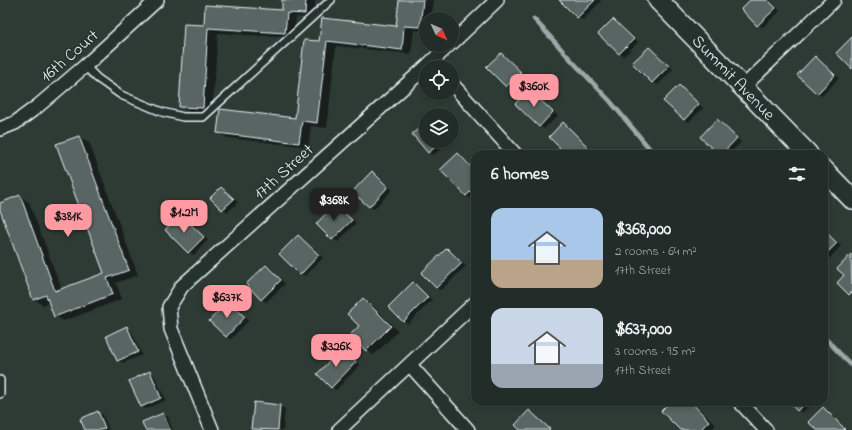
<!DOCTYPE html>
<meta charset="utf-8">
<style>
:root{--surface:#222c28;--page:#2a3430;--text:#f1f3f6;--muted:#a2a7a8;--line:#3f4845;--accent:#ff9aa2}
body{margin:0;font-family:"Indie Flower",sans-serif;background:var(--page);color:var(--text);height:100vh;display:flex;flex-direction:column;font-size:15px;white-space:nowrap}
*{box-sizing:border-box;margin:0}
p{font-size:13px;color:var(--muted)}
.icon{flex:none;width:22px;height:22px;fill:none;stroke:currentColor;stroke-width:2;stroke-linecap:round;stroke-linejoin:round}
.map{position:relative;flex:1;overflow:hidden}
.side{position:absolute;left:471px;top:150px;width:357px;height:256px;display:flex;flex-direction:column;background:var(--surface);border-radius:12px;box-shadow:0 2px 6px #0003,0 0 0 1px var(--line)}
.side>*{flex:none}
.needle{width:26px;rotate:134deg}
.fabs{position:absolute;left:419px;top:12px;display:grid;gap:8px}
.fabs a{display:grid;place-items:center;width:40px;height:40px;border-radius:50%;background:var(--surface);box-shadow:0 2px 6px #0003,0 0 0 1px var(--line);font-size:20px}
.price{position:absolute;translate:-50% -34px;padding:0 9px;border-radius:8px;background:var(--accent);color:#111;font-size:13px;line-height:26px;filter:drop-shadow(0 1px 2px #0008)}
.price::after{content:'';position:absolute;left:50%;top:24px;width:12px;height:9px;margin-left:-6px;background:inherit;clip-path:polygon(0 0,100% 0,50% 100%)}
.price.active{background:#222;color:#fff}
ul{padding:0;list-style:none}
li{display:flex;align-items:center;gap:12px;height:100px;padding:0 20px}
li span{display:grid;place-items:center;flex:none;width:112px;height:80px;border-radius:12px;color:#555}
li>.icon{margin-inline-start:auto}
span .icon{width:48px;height:48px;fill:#fffc;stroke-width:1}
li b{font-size:17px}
h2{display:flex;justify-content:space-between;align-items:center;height:48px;padding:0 20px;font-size:17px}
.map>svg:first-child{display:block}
</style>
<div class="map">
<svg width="852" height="430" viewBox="0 0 852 430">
<rect width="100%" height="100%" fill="#2e3b35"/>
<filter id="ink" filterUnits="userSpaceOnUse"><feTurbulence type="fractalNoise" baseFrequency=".025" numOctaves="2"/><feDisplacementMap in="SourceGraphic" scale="8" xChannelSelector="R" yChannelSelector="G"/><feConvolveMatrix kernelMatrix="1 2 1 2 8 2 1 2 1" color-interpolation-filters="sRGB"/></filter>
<g filter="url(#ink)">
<path fill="#0007" d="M283,0H315L314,18L296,17L294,38L218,33L212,113L189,112L180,106L204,26L283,11Z
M400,0H433L431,19H426V32L414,30L411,54L336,46L327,128L311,126L308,147L228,138L218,133L296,119L320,42L323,19L397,27Z
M560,0H600L601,1L583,20L578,17Z
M752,0H769L780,11L763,27L758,25Z
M613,20L618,23L638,42L624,56L619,53Z
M649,48L654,51L673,69L658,85L653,82Z
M501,54L506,57L525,75L512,89L507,86Z
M815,57L820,60L839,78L822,96L817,93Z
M679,86L684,89L703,108L689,122L684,120Z
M530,90L534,93L558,116L544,129L540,126L516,104Z
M717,120L722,123L741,142L729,154H720Z
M426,124V141H451L433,155L428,153L413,135Z
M563,124L568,127L592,150L588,154H567Z
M79,137L89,142L138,275L116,283L122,299L64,321L55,316L50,302L43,305L34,299L0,207V204L20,196L29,202L62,290L105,273L57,145Z
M458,155L463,157L475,170V195L471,198L466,196Z
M372,172L377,175L392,190L374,209L369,207Z
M221,188L226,191L238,202L228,212L223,209L211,198Z
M336,205L340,208L356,223L338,242L333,239Z
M181,215L185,218L208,240L194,255L189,252Z
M824,229L841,246L824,264Z
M298,236L303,239L323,258L305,276L301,274Z
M447,249L452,252L466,266L441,290L436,288Z
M851,255L852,256V295L838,283L845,275L839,269Z
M266,266L271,269L285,284L266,302L261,299Z
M413,283L418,286L432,300L408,324L404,321Z
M363,299L370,303L398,331L374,355L367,351L351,335L360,326Z
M228,302L233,305L249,320L231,339L226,336Z
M126,328L131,330L142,355L123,363L118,360Z
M342,349L347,352L360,365L336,390L332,387Z
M150,372L154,375L166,400L146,409L141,406Z
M672,402H693L716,425L711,430H682Z
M789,402H813L802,413Z
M280,406L285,409L283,430H255L252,428Z
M823,408L828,411L847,430H818Z
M530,411L534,414L551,430H521Z
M98,412L103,415L109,430H86Z
M163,414L168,417L173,430H146Z"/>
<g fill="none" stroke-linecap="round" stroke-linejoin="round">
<path stroke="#9da8a9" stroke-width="4.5" d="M534,19L573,62L610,101L654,154
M824,337L852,366"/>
</g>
<path fill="#596563" stroke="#e8f1f8" d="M282,0H306L305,14L287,13L285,33L208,28L203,108L179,107L184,24L204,25L205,5L282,10Z
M399,0H423L420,27L404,26L402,50L327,41L317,123L302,121L299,143L217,133L220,109L295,118L304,40L319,41L322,18L396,26Z
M559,0H595L577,18Z
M750,0H768L776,8L757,26L741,9Z
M613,19L634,39L619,54L598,34Z
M852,37V69L836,53Z
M649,47L669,66L652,83L632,63Z
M501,53L521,72L506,87L486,67Z
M815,56L835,75L817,94L797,75Z
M679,85L699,104L684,120L663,101Z
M529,89L553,112L539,127L515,104Z
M717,119L737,138L722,154H718L700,137Z
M563,122L588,147L581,154H566L549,137Z
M426,123V141H443L428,153L412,134Z
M79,136L129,270L107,278L113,294L54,317L46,295L33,300L0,210V203L20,195L55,291L104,273L56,144Z
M458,153L475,171V187L466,196L440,170Z
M372,171L388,187L369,207L352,192Z
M221,187L234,199L222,210L210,198Z
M335,204L352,220L332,240L316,224Z
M180,214L204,237L188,253L165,230Z
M824,230L837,243L824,256Z
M298,235L319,255L300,275L279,254Z
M447,248L462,263L436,288L421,273Z
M851,254L852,292L849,295L837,283L844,275L837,269Z
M266,265L281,280L261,300L246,284Z
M413,282L428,297L403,322L388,307Z
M363,298L391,326L366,351L350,335L359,326L347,314Z
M228,301L245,317L226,337L209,321Z
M127,326L138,352L117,361L106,336Z
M342,348L356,362L331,388L317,374Z
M150,371L161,398L141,407L129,381Z
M254,402L280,405L278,430L251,429Z
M670,402H691L709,421L700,430H680L661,411Z
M788,402H806L797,411Z
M823,407L845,429L844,430H817L808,422Z
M529,410L550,429L549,430H520L515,425Z
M98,411L105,428L100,430H85L80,419Z
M163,413L170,430H145L142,422Z"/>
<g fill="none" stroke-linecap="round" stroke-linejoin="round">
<defs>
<path id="service" d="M85,66L97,78L121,95L162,112L183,117H203L331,0
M0,380V394"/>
<path id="minor" d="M452,43L497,0
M426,67L449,45
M452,84L515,154
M743,87L834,0
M0,129L15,123L38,106L85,66L157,0
M410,365L468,430
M740,402L766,430
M212,430L171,329L169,307L182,286L426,67
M339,430L475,303"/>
<path id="secondary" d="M658,0L808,154
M824,170L852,199"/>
</defs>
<use href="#service" stroke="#e8f1f8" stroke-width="10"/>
<use href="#minor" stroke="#e8f1f8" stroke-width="16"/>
<use href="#secondary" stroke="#e8f1f8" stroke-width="22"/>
<use href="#service" stroke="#26332d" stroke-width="7"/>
<use href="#minor" stroke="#26332d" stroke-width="13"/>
<use href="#secondary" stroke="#26332d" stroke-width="19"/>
</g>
</g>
<g text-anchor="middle" stroke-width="3" stroke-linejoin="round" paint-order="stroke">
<g font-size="17" fill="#e8f1f8" stroke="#26332d">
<text transform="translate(69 55) rotate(-41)" y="6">16th Court</text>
<text transform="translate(734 77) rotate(46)" y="6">Summit Avenue</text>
<text transform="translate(283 171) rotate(-42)" y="6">17th Street</text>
</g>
</g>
</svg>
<div class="fabs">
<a><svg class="needle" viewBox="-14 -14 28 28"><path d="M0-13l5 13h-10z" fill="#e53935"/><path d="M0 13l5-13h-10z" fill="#a2a7a8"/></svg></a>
<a><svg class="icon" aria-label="locate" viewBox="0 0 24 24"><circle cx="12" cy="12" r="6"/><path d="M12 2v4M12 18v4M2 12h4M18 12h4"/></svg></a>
<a><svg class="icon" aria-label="layers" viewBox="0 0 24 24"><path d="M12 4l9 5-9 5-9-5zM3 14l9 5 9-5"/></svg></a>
</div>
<b class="price" style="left:534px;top:108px">$360K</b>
<b class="price active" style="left:334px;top:222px">$368K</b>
<b class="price" style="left:184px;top:234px">$1.2M</b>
<b class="price" style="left:68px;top:238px">$381K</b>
<b class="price" style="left:227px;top:319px">$637K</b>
<b class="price" style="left:336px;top:368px">$326K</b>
<section class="side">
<h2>6 homes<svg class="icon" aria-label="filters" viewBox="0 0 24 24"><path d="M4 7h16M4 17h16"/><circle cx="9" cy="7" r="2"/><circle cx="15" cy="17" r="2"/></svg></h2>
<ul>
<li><span style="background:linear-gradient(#a9c7e8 65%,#b9a48a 0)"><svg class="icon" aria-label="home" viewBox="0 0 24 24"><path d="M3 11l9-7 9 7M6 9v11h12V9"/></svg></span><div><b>$368,000</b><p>2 rooms · 64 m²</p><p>17th Street</p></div></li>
<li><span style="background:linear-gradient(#c9d6e8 70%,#9aa5b1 0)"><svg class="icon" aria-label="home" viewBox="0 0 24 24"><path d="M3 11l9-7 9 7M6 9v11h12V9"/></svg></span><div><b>$637,000</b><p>3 rooms · 95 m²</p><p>17th Street</p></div></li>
</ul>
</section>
</div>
